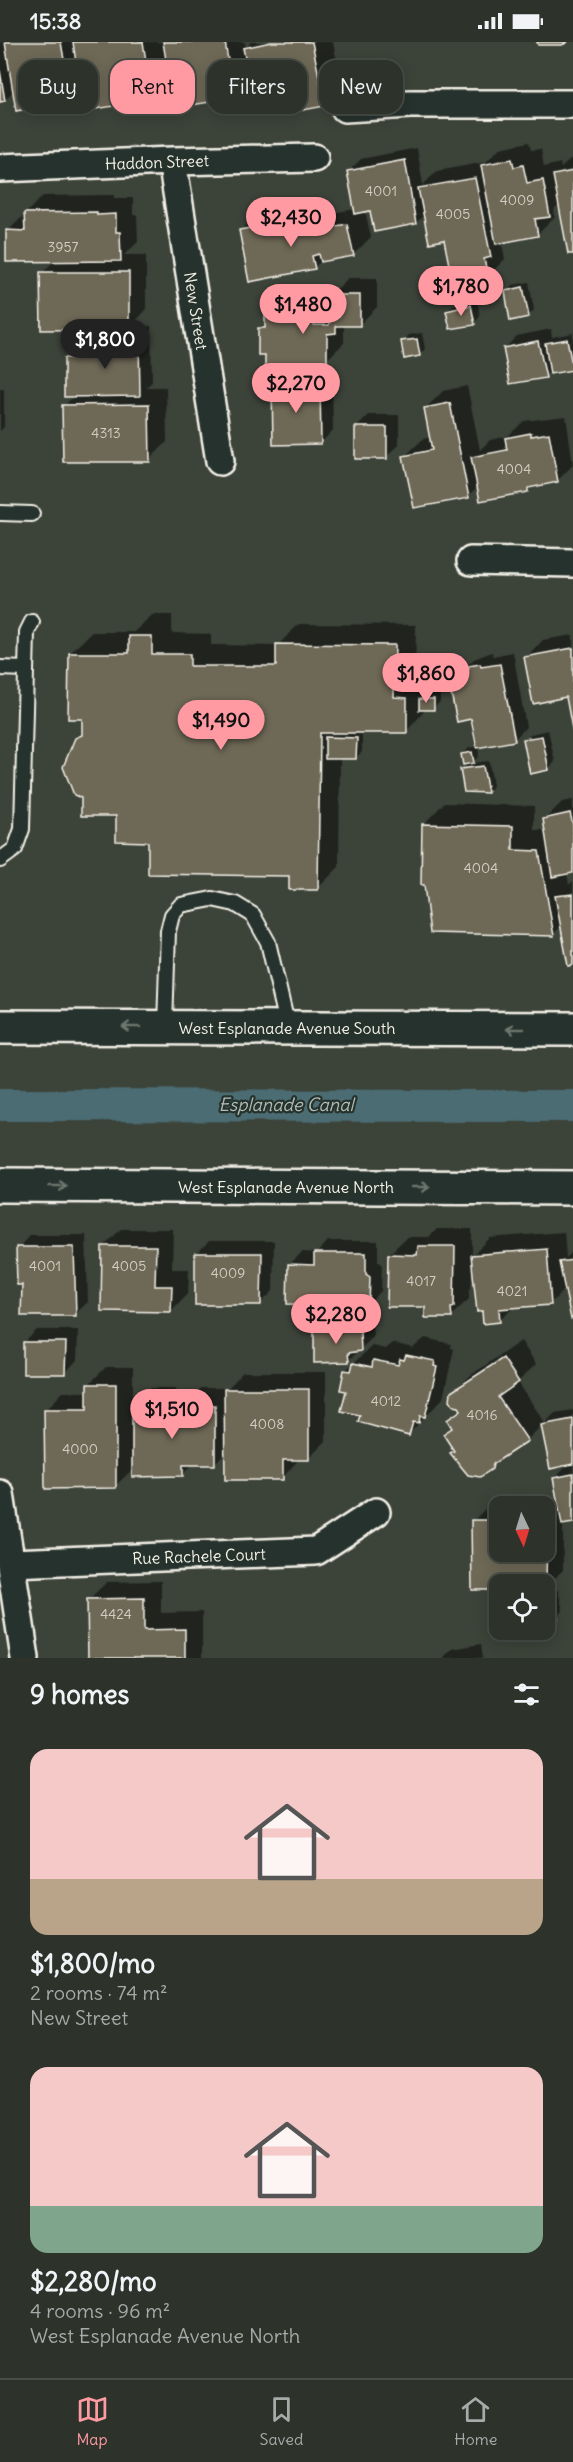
<!DOCTYPE html>
<meta charset="utf-8">
<style>
:root{--surface:#2d322b;--page:#393e37;--text:#f1f3f6;--muted:#a7aaa9;--line:#484d47;--accent:#ff9aa2}
body{margin:0;font-family:Delius,sans-serif;background:var(--page);color:var(--text);height:100vh;display:flex;flex-direction:column;font-size:22px;white-space:nowrap}
*{box-sizing:border-box;margin:0}
p{font-size:20px;color:var(--muted)}
.icon{flex:none;width:33px;height:33px;fill:none;stroke:currentColor;stroke-width:2;stroke-linecap:round;stroke-linejoin:round}
.map{position:relative;height:1616px;overflow:hidden}
.details{display:flex;flex-direction:column;background:var(--surface);flex:1}
.details>*{flex:none}
.banner{position:absolute;left:18px;top:18px;width:537px;height:54px;display:flex;gap:12px}
.needle{width:39px;rotate:176deg}
.buttons{position:absolute;left:489px;top:1454px;display:grid;gap:12px}
.buttons a{display:grid;place-items:center;width:66px;height:66px;border-radius:12px;background:var(--surface);box-shadow:0 3px 15px #0003,0 0 0 2px var(--line);font-size:30px}
.price{position:absolute;translate:-50% -51px;padding:0 14px;border-radius:21px;background:var(--accent);color:#111;font-size:20px;line-height:39px;filter:drop-shadow(0 2px 3px #0008)}
.price::after{content:'';position:absolute;left:50%;top:36px;width:18px;height:14px;margin-left:-9px;background:inherit;clip-path:polygon(0 0,100% 0,50% 100%)}
.price.on{background:#222;color:#fff}
ul{padding:0;list-style:none}
li{display:grid;align-content:center;gap:12px;height:318px;padding:0 30px}
li span{display:grid;place-items:center;height:186px;border-radius:18px;color:#555}
li>.icon{margin-inline-start:auto}
span .icon{width:108px;height:108px;fill:#fffc;stroke-width:1}
li b{font-size:26px}
h2{display:flex;justify-content:space-between;align-items:center;height:72px;padding:0 30px;font-size:26px}
.chip{padding:0 21px;border-radius:18px;background:var(--surface);box-shadow:0 3px 15px #0003,0 0 0 2px var(--line);font-size:21px;line-height:54px}
.chip.on{background:var(--accent);color:#111}
.status{display:flex;justify-content:space-between;align-items:center;height:42px;padding:0 30px;background:var(--surface);direction:ltr}
.status svg{height:16px;fill:currentColor}
.menu{display:flex;justify-content:space-around;align-items:center;height:84px;border-top:2px solid var(--line);background:var(--surface);font-size:16px;color:var(--muted)}
.menu a{display:grid;justify-items:center;gap:3px}
.menu .on{color:var(--accent)}
.map>svg:first-child{display:block}
</style>
<div class="status"><b>15:38</b><svg viewBox="0 0 49 12"><path d="M0 12V9h3v3zM5 12V6h3v6zM10 12V3h3v9zM15 12V0h3v12zM26 1h20v11H26zM47 4h2v5h-2z"/></svg></div>
<div class="map">
<svg width="573" height="1616" viewBox="0 0 573 1616">
<rect width="100%" height="100%" fill="#3c4339"/>
<filter id="ink" filterUnits="userSpaceOnUse"><feTurbulence type="fractalNoise" baseFrequency=".0167" numOctaves="2"/><feDisplacementMap in="SourceGraphic" scale="12" xChannelSelector="R" yChannelSelector="G"/><feConvolveMatrix kernelMatrix="1 2 1 2 8 2 1 2 1" color-interpolation-filters="sRGB"/></filter>
<g filter="url(#ink)">
<path fill="#0007" fill-rule="evenodd" d="M0,0H245L246,5L251,0H333L342,45L324,62L297,58L251,37L234,55L170,38L152,56L81,47L70,58L14,48L5,58L0,59Z
M529,100L531,108L541,107L544,125L560,121L561,126L573,115V210L560,162L554,168L555,175L537,193L506,198L502,202L505,217L488,234L445,196L425,172L416,181L371,168L365,169L371,195L353,213L321,219L314,226L241,189L258,171L322,159L325,172L356,167L349,129L361,117L417,106L423,143L437,129L486,120L500,106Z
M114,153V156H133V173H137L138,200L124,213H146V268L130,285L151,284L152,340L146,345H166L167,400L149,418L64,364L75,353L65,317L78,304H92V297L103,286L42,231L55,218L8,189L43,154Z
M348,236H377V265L360,282H344V301L313,331H332L333,388L321,401L274,344L288,329L267,312L260,287L267,280V268L284,250H334Z
M529,240L534,268L528,274L506,250L512,243Z
M477,258L480,275L474,281L447,269L454,263Z
M551,287L552,295L573,291L572,327L551,328L545,334L505,306L517,294Z
M422,291L425,307L419,313L403,300L409,293Z
M467,344L480,408L490,398L508,394L524,379L566,374L573,423L557,439L533,443L528,449L478,444L468,454L405,414L423,397L431,395L425,367L443,349Z
M0,347H4V385L0,389Z
M369,373H399V403L386,415L356,386Z
M152,573H172V591L211,592V603L277,604L299,582L416,583L415,635H428V651H440V660L433,666H427L406,690L362,689V710L355,716H340L339,825L317,847L291,832L150,798L118,773L82,755L76,697L83,690V675L70,611L92,590H134Z
M573,593V684L567,653L526,616L543,598Z
M492,610L493,614L513,610L526,685L514,698L473,675L451,641L474,617Z
M548,688L555,720L548,727L525,698L531,692Z
M478,704L479,714L472,721L489,719L493,744L487,750L462,728L469,721L463,712L469,706Z
M573,758V830L567,831L569,843L573,839V922L562,884L553,892L423,783L444,761L534,764V788H546L545,777L562,760Z
M121,1187H173L172,1227H189L188,1251L171,1269L104,1204Z
M437,1187H472V1214L490,1196L564,1190L566,1216L573,1209V1275L566,1246L550,1262L514,1265L499,1279L474,1225H472L471,1246L469,1249V1257L451,1274L426,1263L389,1212L407,1195H429Z
M30,1193H86L88,1260L75,1272L23,1242L18,1206Z
M209,1199H274L273,1249L261,1261L197,1211Z
M328,1199H378V1219L382,1222L381,1249L369,1262L289,1223L302,1210L317,1211Z
M372,1276L373,1295L348,1319L316,1289L329,1277Z
M37,1288H78L77,1318L65,1331L24,1301Z
M425,1296L451,1302V1306L454,1307L443,1356L409,1392L361,1371L348,1348L346,1328L372,1304L386,1307L392,1301L413,1306Z
M521,1299L536,1322L518,1340L545,1381L555,1371L573,1368V1479L563,1481V1528L545,1546L544,1542H500L473,1479L491,1461H560L555,1436L570,1421L542,1383L527,1398L504,1413L491,1426L455,1408L445,1392L453,1384L448,1378L461,1365L452,1351L471,1333ZM500,1464H544V1509H500Z
M106,1325H133V1364L151,1346H176V1356H192L201,1346H228L243,1330H326V1399L309,1416H300L282,1436L226,1410L215,1421H194L182,1433L134,1426L115,1444L46,1368L63,1350H88V1343Z
M161,1539V1571L202,1570V1616H90L89,1557L107,1540Z
M558,1548L563,1569L557,1575L544,1578V1551Z
M481,1602L483,1616H443L452,1607Z"/>
<g fill="none" stroke-linecap="round" stroke-linejoin="round">
<path stroke="#4c6c73" stroke-width="32" d="M0,1063L573,1064"/>
</g>
<path fill="#6e6756" stroke="#f4f1e8" stroke-width="1.5" d="M5,0H61L71,59L16,69Z
M73,0H143L152,58L83,69Z
M163,0H225L234,56L174,66Z
M271,0H312L325,64L298,69L296,59L256,68L243,6Z
M537,0H568L562,3H538Z
M0,28L5,59L0,60Z
M512,117L514,125L523,123L527,141L543,138L550,175L535,177L538,194L496,202L481,123Z
M405,118L416,182L374,190L370,169L355,172L347,129Z
M573,129V212H568L553,133Z
M475,136L491,215L484,217L488,236L453,243L444,198L429,201L418,146Z
M97,170V173L116,172V190H120L121,219L6,220V188L25,189L24,171Z
M305,176L308,189L347,182L354,214L321,220L319,212L312,214L315,227L249,240L239,188Z
M40,230H129V287L41,288Z
M523,245L529,275L510,279L505,249Z
M329,253H360V284H336V291L327,292V320H315V331H265V313H258V286H265V267H315L314,283H329Z
M471,263L475,283L450,287L446,269Z
M139,296L140,354L64,355V316H90V297Z
M417,297L420,314L404,317L401,299Z
M567,297L573,328L550,332L545,301Z
M538,299L546,336L510,342L503,306Z
M320,342L321,402L273,403L272,343Z
M450,361L469,456L414,466L403,414L432,408L424,366Z
M149,362L150,420H63L62,363Z
M355,385H387V417H355Z
M531,391V394L549,391L558,440L528,446V450L480,459L471,415L507,408L505,396Z
M129,594H152V612H190V624H276V602L395,603L394,655L407,656V691H320L318,848H289V834L148,832V800L116,799V774H81V756L74,753L63,725L75,696L82,693V677H68L69,611H129Z
M573,606V692L566,655L533,662L524,615Z
M480,622L481,625L500,622L515,699L477,706L471,677L457,680L449,641L461,639L459,629L469,627L468,624Z
M419,657H434V668H419Z
M542,694L549,728L530,732L523,697Z
M325,695L357,696L356,717H325Z
M472,710L474,721L463,723L461,712Z
M483,724L488,751L464,750L460,727Z
M570,771L573,783V831L552,835L543,777Z
M422,782L513,784V808L539,809L554,894L430,891L424,843H421Z
M573,852V923L568,924L555,854Z
M102,1204H156L155,1244H172L171,1270L101,1269Z
M418,1204H455L454,1265L451,1266L452,1276H425V1265H387L388,1212L417,1213Z
M16,1205H74L76,1274H21L22,1243H17Z
M547,1207L551,1263L499,1267L500,1280L483,1282L482,1269L477,1270L471,1213Z
M195,1211H262L261,1263H195Z
M314,1211H366V1232L370,1235L369,1263L287,1262L288,1222L314,1223Z
M573,1218V1276L571,1277L559,1220Z
M314,1288H360L361,1309L348,1311L349,1320L314,1321Z
M23,1300H66L65,1332H23Z
M406,1313L435,1319L434,1324L437,1325L425,1375L420,1374L419,1381L413,1380L409,1394L358,1380L360,1373L341,1369L346,1349L340,1348L344,1328L351,1329L353,1321L372,1325L373,1318L398,1323L400,1317L404,1318Z
M503,1316L519,1340L498,1355L528,1399L493,1422L492,1427L480,1435L468,1433L450,1411L454,1409L443,1392L452,1386L447,1378L461,1368L459,1365L454,1364L450,1358L451,1350Z
M87,1342H116V1446L45,1447L44,1367H87Z
M224,1347H309V1418H283V1438H225Z
M132,1363H159V1373H183L182,1363H215V1423H183V1434L132,1435Z
M573,1377V1422L550,1427L541,1383Z
M573,1432V1481L562,1483L553,1436Z
M471,1478H500V1509H544V1478H547L546,1547L544,1542H500V1548H472Z
M552,1553L558,1577L544,1580V1555Z
M144,1556V1588L185,1587V1616H88L87,1557Z"/>
<g fill="none" stroke-linecap="round" stroke-linejoin="round">
<defs>
<path id="lane" d="M0,471L32,472
M0,626L26,627
M0,818L15,807L22,787L27,590L32,580
M165,985L168,889L172,873L181,863L212,857L235,862L253,873L268,900L288,986"/>
<path id="street" d="M345,66L410,62H573
M172,119L220,419
M0,126L172,119L314,116
M471,519L573,521
M0,1452L25,1616
M11,1521L316,1509L376,1470"/>
<path id="secondary" d="M0,985L573,987
M0,1143L573,1146"/>
</defs>
<use href="#lane" stroke="#f4f1e8" stroke-width="18"/>
<use href="#street" stroke="#f4f1e8" stroke-width="32"/>
<use href="#secondary" stroke="#f4f1e8" stroke-width="38"/>
<use href="#lane" stroke="#26332d" stroke-width="14"/>
<use href="#street" stroke="#26332d" stroke-width="27"/>
<use href="#secondary" stroke="#26332d" stroke-width="33"/>
</g>
<defs><path id="oneway-shaft" d="M-6 0H5M1.5-3L5.5 0L1.5 3" fill="none" stroke-width="1.6" stroke-linecap="round" stroke-linejoin="round" transform="scale(1.5)"/></defs>
<g stroke="#6e766e">
<use href="#oneway-shaft" transform="translate(131 985) rotate(-180)"/>
<use href="#oneway-shaft" transform="translate(515 987) rotate(-180)"/>
<use href="#oneway-shaft" transform="translate(58 1144)"/>
<use href="#oneway-shaft" transform="translate(421 1145)"/>
</g>
</g>
<g text-anchor="middle" stroke-width="4.5" stroke-linejoin="round" paint-order="stroke">
<g font-size="14" fill="#d2cec4">
<text x="381" y="154">4001</text>
<text x="517" y="163">4009</text>
<text x="453" y="177">4005</text>
<text x="63" y="210">3957</text>
<text x="106" y="396">4313</text>
<text x="514" y="432">4004</text>
<text x="481" y="831">4004</text>
<text x="45" y="1229">4001</text>
<text x="129" y="1229">4005</text>
<text x="228" y="1236">4009</text>
<text x="421" y="1244">4017</text>
<text x="512" y="1254">4021</text>
<text x="386" y="1364">4012</text>
<text x="482" y="1378">4016</text>
<text x="267" y="1387">4008</text>
<text x="80" y="1412">4000</text>
<text x="116" y="1577">4424</text>
</g>
<g font-size="16" fill="#f4f1e8" stroke="#26332d">
<text transform="translate(157 120) rotate(-2)" y="6">Haddon Street</text>
<text transform="translate(196 269) rotate(81)" y="6">New Street</text>
<text x="287" y="992">West Esplanade Avenue South</text>
<text x="286" y="1151">West Esplanade Avenue North</text>
<text transform="translate(199 1514) rotate(-2)" y="6">Rue Rachele Court</text>
</g>
<g font-size="18" font-style="italic" fill="#b1bcb9" stroke="#26332d">
<text x="286" y="1069">Esplanade Canal</text>
</g>
</g>
</svg>
<div class="buttons">
<a><svg class="needle" viewBox="-14 -14 28 28"><path d="M0-13l5 13h-10z" fill="#e53935"/><path d="M0 13l5-13h-10z" fill="#a7aaa9"/></svg></a>
<a><svg class="icon" aria-label="locate" viewBox="0 0 24 24"><circle cx="12" cy="12" r="6"/><path d="M12 2v4M12 18v4M2 12h4M18 12h4"/></svg></a>
</div>
<b class="price" style="left:291px;top:206px">$2,430</b>
<b class="price" style="left:461px;top:275px">$1,780</b>
<b class="price" style="left:303px;top:293px">$1,480</b>
<b class="price on" style="left:105px;top:328px">$1,800</b>
<b class="price" style="left:296px;top:372px">$2,270</b>
<b class="price" style="left:426px;top:662px">$1,860</b>
<b class="price" style="left:221px;top:709px">$1,490</b>
<b class="price" style="left:336px;top:1303px">$2,280</b>
<b class="price" style="left:172px;top:1398px">$1,510</b>
<div class="banner">
<a class="chip">Buy</a>
<a class="chip on">Rent</a>
<a class="chip">Filters</a>
<a class="chip">New</a>
</div>
</div>
<section class="details">
<h2>9 homes<svg class="icon" aria-label="filters" viewBox="0 0 24 24"><path d="M4 7h16M4 17h16"/><circle cx="9" cy="7" r="2"/><circle cx="15" cy="17" r="2"/></svg></h2>
<ul>
<li><span style="background:linear-gradient(#f6c9c9 70%,#b9a48a 0)"><svg class="icon" aria-label="home" viewBox="0 0 24 24"><path d="M3 11l9-7 9 7M6 9v11h12V9"/></svg></span><div><b>$1,800/mo</b><p>2 rooms · 74 m²</p><p>New Street</p></div></li>
<li><span style="background:linear-gradient(#f6c9c9 75%,#7fa58c 0)"><svg class="icon" aria-label="home" viewBox="0 0 24 24"><path d="M3 11l9-7 9 7M6 9v11h12V9"/></svg></span><div><b>$2,280/mo</b><p>4 rooms · 96 m²</p><p>West Esplanade Avenue North</p></div></li>
</ul>
</section>
<nav class="menu">
<a class="on"><svg class="icon" aria-label="map" viewBox="0 0 24 24"><path d="M3 6l6-2 6 2 6-2v14l-6 2-6-2-6 2zM9 4v14M15 6v14"/></svg>Map</a>
<a><svg class="icon" aria-label="saved" viewBox="0 0 24 24"><path d="M7 4h10v16l-5-4-5 4z"/></svg>Saved</a>
<a><svg class="icon" aria-label="home" viewBox="0 0 24 24"><path d="M3 11l9-7 9 7M6 9v11h12V9"/></svg>Home</a>
</nav>
